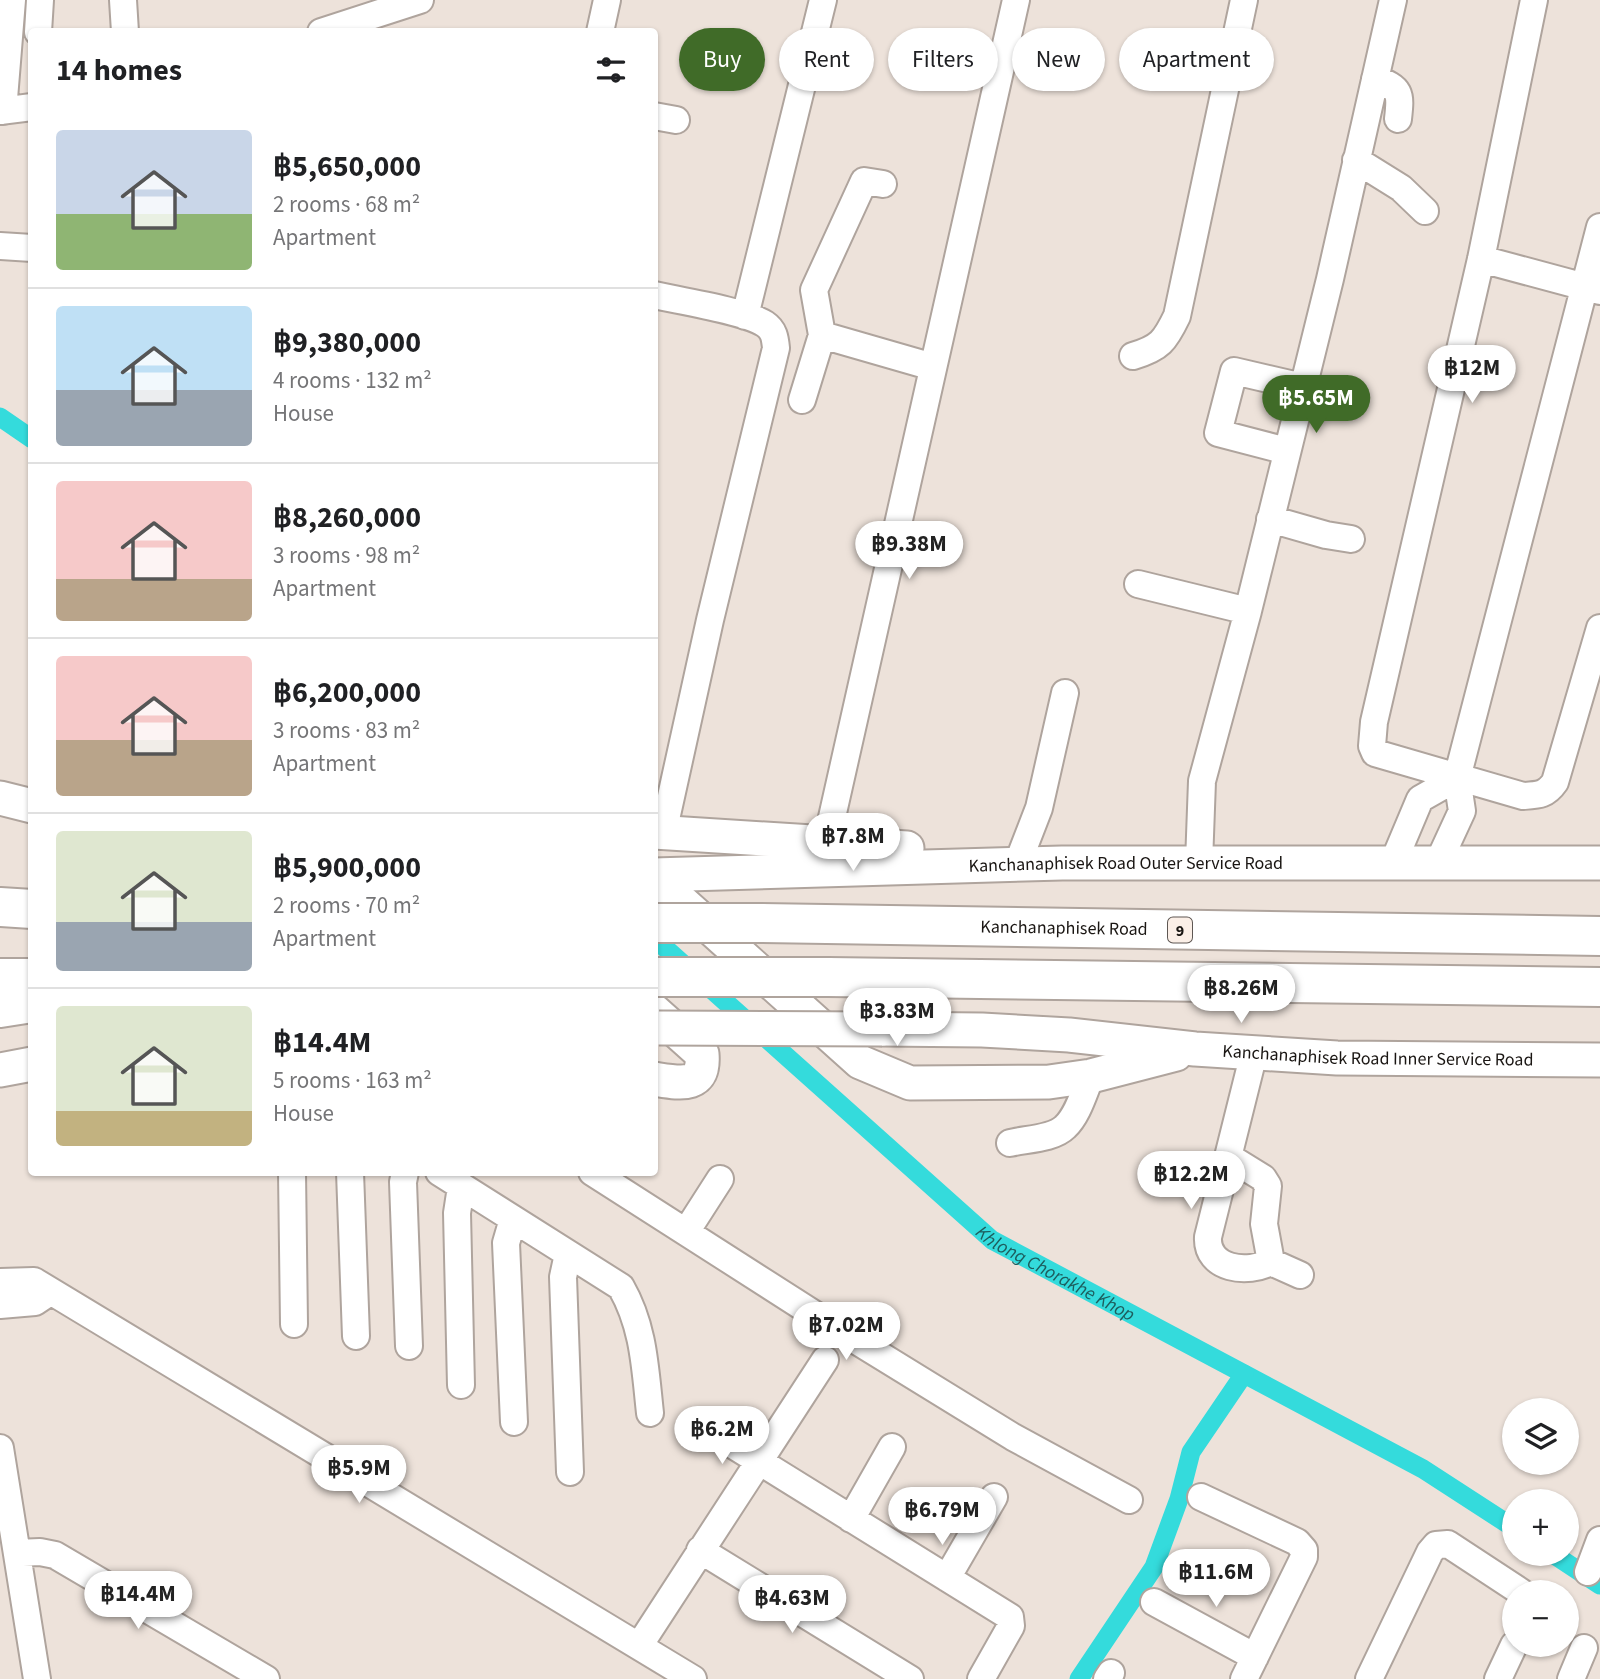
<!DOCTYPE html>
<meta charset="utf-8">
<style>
:root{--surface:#fff;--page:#f2f2f2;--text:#202124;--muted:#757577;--line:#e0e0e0;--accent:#406b28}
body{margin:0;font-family:"Source Sans 3",sans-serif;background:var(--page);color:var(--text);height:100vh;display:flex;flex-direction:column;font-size:26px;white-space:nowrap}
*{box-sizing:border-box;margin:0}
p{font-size:23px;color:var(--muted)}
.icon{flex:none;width:38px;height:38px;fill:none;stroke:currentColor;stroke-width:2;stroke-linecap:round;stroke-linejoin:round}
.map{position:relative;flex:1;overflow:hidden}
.panel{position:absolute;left:28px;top:28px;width:630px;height:1148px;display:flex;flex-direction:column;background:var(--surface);border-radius:7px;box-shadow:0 2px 5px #0004}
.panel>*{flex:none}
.top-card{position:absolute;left:679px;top:28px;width:665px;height:63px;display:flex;gap:14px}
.controls{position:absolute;left:1502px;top:1398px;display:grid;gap:14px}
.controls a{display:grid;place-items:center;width:77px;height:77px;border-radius:50%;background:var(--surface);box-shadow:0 2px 5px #0004;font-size:35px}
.price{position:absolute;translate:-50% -60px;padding:0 16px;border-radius:24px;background:#fff;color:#222;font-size:23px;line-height:46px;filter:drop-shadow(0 2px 4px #0008)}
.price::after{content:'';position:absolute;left:50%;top:42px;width:21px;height:16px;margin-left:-10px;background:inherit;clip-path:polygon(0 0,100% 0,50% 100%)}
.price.current{background:var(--accent);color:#fff}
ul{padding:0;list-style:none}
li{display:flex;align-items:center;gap:21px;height:175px;padding:0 28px}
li+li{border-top:2px solid var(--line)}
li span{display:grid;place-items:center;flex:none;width:196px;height:140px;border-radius:7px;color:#555}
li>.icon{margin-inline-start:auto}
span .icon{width:84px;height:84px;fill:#fffc;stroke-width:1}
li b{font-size:30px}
h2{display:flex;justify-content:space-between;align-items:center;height:84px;padding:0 28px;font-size:30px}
.chip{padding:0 24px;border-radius:32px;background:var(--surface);box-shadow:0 2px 5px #0004;font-size:24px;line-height:63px}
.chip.current{background:var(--accent);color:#fff}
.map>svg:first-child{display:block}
</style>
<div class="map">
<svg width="1600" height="1679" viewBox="0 0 1600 1679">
<rect width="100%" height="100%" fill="#ede2da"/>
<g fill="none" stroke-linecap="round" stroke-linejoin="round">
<g stroke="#34dbdc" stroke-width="19">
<path d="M0,417L32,439"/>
<path id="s1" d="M654,938L992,1240L1423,1469L1514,1528"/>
<path d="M1553,1554L1600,1585"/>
<path d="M1079,1679L1154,1567L1179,1499L1191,1452L1244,1374"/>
</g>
<defs>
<path id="minor" d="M123,0L125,32
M1534,0L1481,259L1374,722L1372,746L1375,753L1523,796C1539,795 1546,795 1555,782L1600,628
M38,32L40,0
M321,32L420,0
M600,32L607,0
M1375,79C1401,88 1401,93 1398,119
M0,111L32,107
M3,111L12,0
M654,116L676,120
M1356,160L1401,188L1425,211
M0,246L32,248
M1481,259L1600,291
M654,295C681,301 745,311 765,324C774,330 775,338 776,348L710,620L663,833
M745,316L823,0
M822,335L933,367
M1133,356C1160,348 1165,341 1177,316L1244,0
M802,400L822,335L814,290L864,181L883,184
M1287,451L1218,433L1234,371L1303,387
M1270,519L1326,535L1351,539
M1138,584L1248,611
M1457,778L1600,227
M826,844L1016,0
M1022,852L1039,808L1065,693
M1199,863L1202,781L1248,611L1330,279L1393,0
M1393,863L1420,799L1457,778L1462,811L1438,863
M1254,1053L1208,1237C1206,1270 1248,1274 1271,1262L1300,1275
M1010,1143C1026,1139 1053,1139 1065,1127C1078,1115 1084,1092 1091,1076
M1229,1157L1263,1178L1268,1186L1264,1224L1271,1262
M292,1172L294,1324
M350,1172L356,1336
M405,1172L403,1182L409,1346
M439,1172L621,1287C644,1327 645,1368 650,1413
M592,1172L831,1325L1013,1437L1129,1500
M513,1219L506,1243L514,1422
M686,1232L720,1179
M568,1254L563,1277L570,1472
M0,1282L34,1281L693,1679
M0,1305L35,1302L50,1292
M461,1385L457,1213L461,1187
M712,1432L1010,1617L1011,1626L981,1679
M0,1448L37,1679
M1201,1497L1297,1542L1304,1550V1557L1244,1679
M851,1519L892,1447
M700,1550L910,1679
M17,1553L40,1552L55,1555L266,1679
M1588,1572L1600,1540
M947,1578L994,1497
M1154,1602L1255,1657
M639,1646L825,1360
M1107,1679L1111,1673
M1369,1679L1430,1552L1436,1545L1448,1544L1521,1592
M1498,1679L1514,1645
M1571,1679L1584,1648"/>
<g id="major">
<path d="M0,798L32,806"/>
<path d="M654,832L907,848"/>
<path id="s2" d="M654,875L1062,863H1600"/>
<path d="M654,877L860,1062L910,1083L1049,1082L1091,1076L1176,1054"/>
<path d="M654,1011L702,1054C705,1089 680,1083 654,1079"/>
<path id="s3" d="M882,1029L982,1030L1069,1035L1195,1049L1337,1058L1600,1060"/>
<path d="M0,1070L32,1064"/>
</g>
<g id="highway">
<path d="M0,907L32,909"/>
<path id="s4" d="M761,923L1600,936"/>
<path d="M828,977L1600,987"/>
<path d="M0,978H32"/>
<path d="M0,1008L32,1003"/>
</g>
</defs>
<use href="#minor" stroke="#afa49d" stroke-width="30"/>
<use href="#major" stroke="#afa49d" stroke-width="37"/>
<use href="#highway" stroke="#afa49d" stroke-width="42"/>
<use href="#minor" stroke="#fff" stroke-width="26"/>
<use href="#major" stroke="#fff" stroke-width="33"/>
<use href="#highway" stroke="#fff" stroke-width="38"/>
<defs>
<path id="major-bridge" d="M659,1028L882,1029"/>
<path id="highway-bridge" d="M654,923H761
M654,977H828"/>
</defs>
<use href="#major-bridge" stroke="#afa49d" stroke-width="37" stroke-linecap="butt"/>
<use href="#highway-bridge" stroke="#afa49d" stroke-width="42" stroke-linecap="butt"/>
<use href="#major-bridge" stroke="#fff" stroke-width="33"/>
<use href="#highway-bridge" stroke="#fff" stroke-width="38"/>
</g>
<g text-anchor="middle" stroke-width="6" stroke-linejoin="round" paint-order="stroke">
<rect fill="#fbefe7" stroke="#5e5753" stroke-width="2" x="1168" y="917.5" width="24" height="25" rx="5"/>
<g font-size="16" font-weight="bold" fill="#1a1613">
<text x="1180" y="936">9</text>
</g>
<g font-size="18" fill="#1a1613" stroke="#fbefe7">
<text dy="6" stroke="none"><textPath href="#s2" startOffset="472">Kanchanaphisek Road Outer Service Road</textPath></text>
<text dy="6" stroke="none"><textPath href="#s4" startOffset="303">Kanchanaphisek Road</textPath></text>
<text dy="6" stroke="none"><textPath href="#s3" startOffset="497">Kanchanaphisek Road Inner Service Road</textPath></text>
</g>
<g font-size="19" font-style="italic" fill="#1d5e5e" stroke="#fbefe7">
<text dy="7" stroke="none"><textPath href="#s1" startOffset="525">Khlong Chorakhe Khop</textPath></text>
</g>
</g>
</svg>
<div class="controls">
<a><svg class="icon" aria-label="layers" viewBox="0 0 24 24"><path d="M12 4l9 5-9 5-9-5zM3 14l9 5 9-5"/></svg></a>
<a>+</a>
<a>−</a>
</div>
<b class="price" style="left:1472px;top:405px">฿12M</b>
<b class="price current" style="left:1316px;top:435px">฿5.65M</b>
<b class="price" style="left:909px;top:581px">฿9.38M</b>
<b class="price" style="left:853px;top:873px">฿7.8M</b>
<b class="price" style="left:1241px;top:1025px">฿8.26M</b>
<b class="price" style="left:897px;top:1048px">฿3.83M</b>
<b class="price" style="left:1191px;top:1211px">฿12.2M</b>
<b class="price" style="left:846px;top:1362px">฿7.02M</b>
<b class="price" style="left:722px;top:1466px">฿6.2M</b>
<b class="price" style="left:359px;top:1505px">฿5.9M</b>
<b class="price" style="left:942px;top:1547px">฿6.79M</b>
<b class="price" style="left:1216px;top:1609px">฿11.6M</b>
<b class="price" style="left:138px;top:1631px">฿14.4M</b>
<b class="price" style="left:792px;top:1635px">฿4.63M</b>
<div class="top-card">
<a class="chip current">Buy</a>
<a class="chip">Rent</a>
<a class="chip">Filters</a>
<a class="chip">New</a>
<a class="chip">Apartment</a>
</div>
<section class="panel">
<h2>14 homes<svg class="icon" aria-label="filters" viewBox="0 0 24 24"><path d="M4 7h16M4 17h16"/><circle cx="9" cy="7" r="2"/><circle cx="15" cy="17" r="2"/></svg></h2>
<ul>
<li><span style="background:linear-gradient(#c9d6e8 60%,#8fb573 0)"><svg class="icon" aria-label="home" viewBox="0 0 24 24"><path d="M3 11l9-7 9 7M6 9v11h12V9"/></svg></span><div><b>฿5,650,000</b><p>2 rooms · 68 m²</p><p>Apartment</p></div></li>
<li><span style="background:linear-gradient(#bfe0f5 60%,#9aa5b1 0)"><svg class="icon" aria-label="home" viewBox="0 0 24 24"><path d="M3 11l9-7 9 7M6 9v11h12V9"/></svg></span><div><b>฿9,380,000</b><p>4 rooms · 132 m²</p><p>House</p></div></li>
<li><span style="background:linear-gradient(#f6c9c9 70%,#b9a48a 0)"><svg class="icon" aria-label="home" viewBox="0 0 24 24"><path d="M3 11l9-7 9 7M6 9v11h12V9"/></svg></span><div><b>฿8,260,000</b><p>3 rooms · 98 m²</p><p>Apartment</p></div></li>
<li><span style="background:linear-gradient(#f6c9c9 60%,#b9a48a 0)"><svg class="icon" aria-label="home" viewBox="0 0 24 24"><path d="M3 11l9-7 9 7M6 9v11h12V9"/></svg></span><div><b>฿6,200,000</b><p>3 rooms · 83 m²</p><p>Apartment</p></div></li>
<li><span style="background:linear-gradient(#dfe7d0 65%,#9aa5b1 0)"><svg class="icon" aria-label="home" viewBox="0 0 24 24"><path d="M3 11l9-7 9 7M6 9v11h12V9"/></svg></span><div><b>฿5,900,000</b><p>2 rooms · 70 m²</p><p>Apartment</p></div></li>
<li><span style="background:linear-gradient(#dfe7d0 75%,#c2b280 0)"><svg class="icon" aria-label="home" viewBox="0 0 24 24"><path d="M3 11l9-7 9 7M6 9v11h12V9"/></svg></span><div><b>฿14.4M</b><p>5 rooms · 163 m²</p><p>House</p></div></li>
</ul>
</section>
</div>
